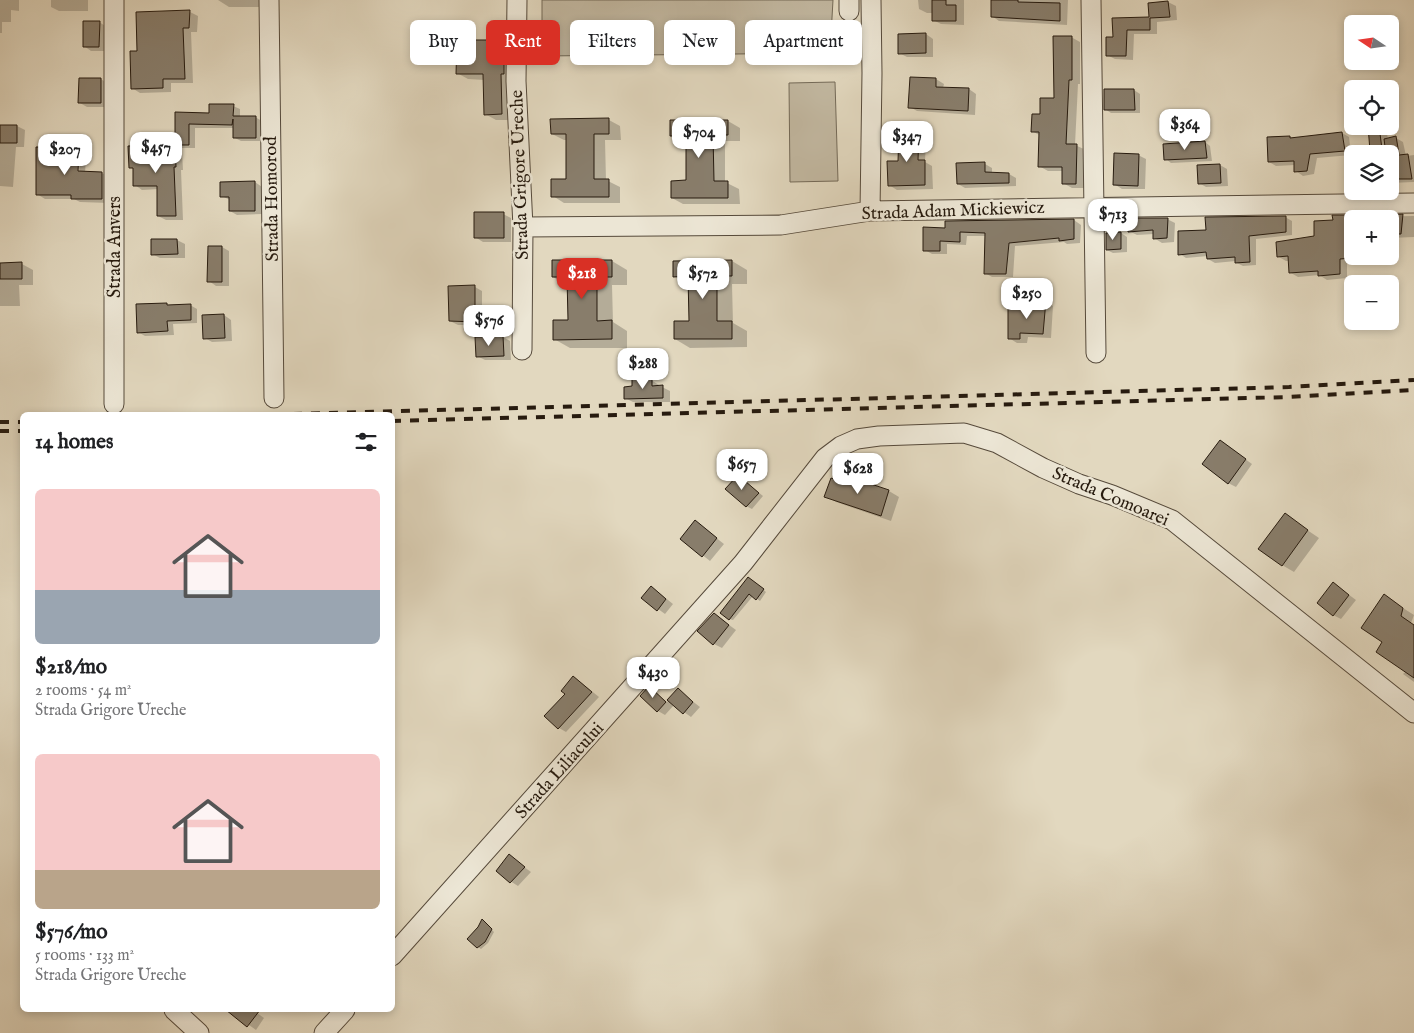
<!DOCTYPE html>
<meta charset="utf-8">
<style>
:root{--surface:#fff;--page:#f2f2f2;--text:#202124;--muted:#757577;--accent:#d93025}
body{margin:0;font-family:"IM FELL English",serif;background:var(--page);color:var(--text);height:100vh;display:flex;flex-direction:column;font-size:19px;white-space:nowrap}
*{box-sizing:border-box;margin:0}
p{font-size:16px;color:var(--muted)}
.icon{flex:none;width:28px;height:28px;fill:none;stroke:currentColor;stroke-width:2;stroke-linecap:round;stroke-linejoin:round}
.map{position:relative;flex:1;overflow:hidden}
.drawer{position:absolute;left:20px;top:412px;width:375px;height:600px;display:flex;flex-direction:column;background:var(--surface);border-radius:8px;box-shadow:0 2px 8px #0003}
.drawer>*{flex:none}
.banner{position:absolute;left:410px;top:20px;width:475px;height:45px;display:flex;gap:10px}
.needle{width:32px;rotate:283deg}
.tools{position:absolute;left:1344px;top:15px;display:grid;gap:10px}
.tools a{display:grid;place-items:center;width:55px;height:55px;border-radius:8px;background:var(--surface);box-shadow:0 2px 8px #0003;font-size:25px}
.price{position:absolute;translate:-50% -42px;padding:0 11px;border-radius:10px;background:#fff;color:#222;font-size:16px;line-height:32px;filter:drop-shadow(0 1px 2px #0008)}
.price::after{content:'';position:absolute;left:50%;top:30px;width:15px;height:11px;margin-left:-8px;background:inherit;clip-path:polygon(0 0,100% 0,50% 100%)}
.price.active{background:var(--accent);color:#fff}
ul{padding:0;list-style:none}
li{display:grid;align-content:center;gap:10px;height:265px;padding:0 15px}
li span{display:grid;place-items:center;height:155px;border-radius:8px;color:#555}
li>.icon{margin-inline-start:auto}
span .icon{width:90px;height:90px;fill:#fffc;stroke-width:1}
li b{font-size:21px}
h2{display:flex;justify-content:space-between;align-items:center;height:60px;padding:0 15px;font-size:21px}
.pill{padding:0 18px;border-radius:8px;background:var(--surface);box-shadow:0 2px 8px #0003;font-size:18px;line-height:45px}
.pill.active{background:var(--accent);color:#fff}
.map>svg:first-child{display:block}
</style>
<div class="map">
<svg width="1414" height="1033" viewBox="0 0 1414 1033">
<rect width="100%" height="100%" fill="#e2d8bf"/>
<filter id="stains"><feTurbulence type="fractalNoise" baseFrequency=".004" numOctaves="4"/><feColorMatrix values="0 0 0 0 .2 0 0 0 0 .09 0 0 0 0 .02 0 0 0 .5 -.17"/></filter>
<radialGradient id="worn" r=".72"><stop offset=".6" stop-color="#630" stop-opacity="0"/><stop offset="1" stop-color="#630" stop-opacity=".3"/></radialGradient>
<path fill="#c2b8a1" stroke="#746a58" d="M542,0H833L830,53L542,56Z
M835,82L838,181L790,182L789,83Z"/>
<path fill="#0003" fill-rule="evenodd" d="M0,0H19V11L11,10V22H2V33H0Z
M51,0H88V11H59L51,7Z
M218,0H263V7H229Z
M918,0H964V25L941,24L933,20V13H927L919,9Z
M993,0H1075H1068L1067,25L999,21L992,16Z
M1168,2L1176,6L1177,20L1157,22V34H1134L1133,60L1115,59L1107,55L1114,39V20L1150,19L1149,4Z
M190,12L198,16L197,32H191L193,83H171V92L140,93L132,88L138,52Z
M99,22L107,27V51H91L84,46Z
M926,34L933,39V57H907L899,53Z
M1071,37L1080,42V84H1078L1075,145L1086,150L1084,188H1072L1063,183V171H1048L1039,166L1041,136L1032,131L1041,116L1055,100Z
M458,41H504L515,48L513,120H496L485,114L484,80L468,79L457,73Z
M101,79L108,84V107H87L80,103Z
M936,79L944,84L943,88L969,89L976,94L975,115L917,111L910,107Z
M1105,90H1134L1140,94V113H1111L1105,109Z
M233,106L240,109V117H255L262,121V141H241L235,138L234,128H195V148H178L182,151L183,170H181L183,220H166L158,216L159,189L142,190L135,185L134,169L130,167V147L176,146L177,114H211Z
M609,120L620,126L621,140H605L606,180L620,187V203H564L553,196L568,180L567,140H564L552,134Z
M728,121L740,128V141H725V182L739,189L740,204H683L672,198L687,182V142H683L671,135Z
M0,126H17L25,130L24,147H16L13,187L0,186Z
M1369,126H1386L1388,140L1396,138L1403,142L1406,156L1414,155V182L1390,183V154H1371Z
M1342,133L1349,137L1351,155L1317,158L1314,174L1303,176L1296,171L1295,165L1276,166L1269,162L1268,138L1290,137L1293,139Z
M918,134L926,138L925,162L932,166L933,189L897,190L889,185L900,162Z
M1205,142L1210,146L1212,161L1171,163L1166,159Z
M48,148L55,153H78L86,158L85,173H102L109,177V203L80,202L74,199H45L37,194ZM77,155H80L79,178H76Z
M1138,155L1146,159L1145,189H1122L1114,184Z
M985,164L992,168V174H1009L1016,178V186L965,188L958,184Z
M1220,165L1227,169L1228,186L1206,187L1199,183Z
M255,182L262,187V214L237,215L230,211V200L222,196Z
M503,214L511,218V242H483L475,237Z
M1414,216V237L1390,238V219H1352V256H1380V261L1347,262V278L1327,280L1319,275L1298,277L1291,273L1290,261H1286L1279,257L1317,237L1334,225V217Z
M1285,217L1292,221V235L1256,239V265L1243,266L1237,263L1236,261L1215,263L1208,259V256L1186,258L1180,254L1207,231Z
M1167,219L1175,223L1174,242L1162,243L1154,238V234L1137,235L1129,231Z
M1074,220L1081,225L1080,243L1067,244L1064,242L1015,246L1013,277H992L985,273L986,236H967L966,245L947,244V254H932L925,250L946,229Z
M1121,233L1127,237V252L1113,253L1107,250Z
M177,240L185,244V258H160L152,254Z
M222,247L229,251V286H216L209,281Z
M612,261L627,270V285H612L613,322L627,331V348H570L554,339L569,322V286L553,277Z
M732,261L747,270V284H732L733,323L747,331V347L690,348L675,339L690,322V285L674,276Z
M0,264H22L33,270V285H19L20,306H0Z
M475,287L482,291V325H458L450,321Z
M1046,302L1053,306L1051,338L1028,337L1027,343H1017L1009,338L1034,310Z
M190,305L197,309V323L173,324L174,335L145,336L138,332Z
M224,315L231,320L232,341L212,342L205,338Z
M503,337L510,341L511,360H485L477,356Z
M651,380L659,385V387H662L670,391V402H633L625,398L634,388Z
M1227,446L1252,464L1236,487L1228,483Z
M738,476L763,496L752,509L746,506Z
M843,483L889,491L899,497L891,521L836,502L826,496Z
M1285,515L1319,538L1294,572L1282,565Z
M696,522L724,544L710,561L682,539Z
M752,580L766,592L760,601L753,596L733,620L729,619Z
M1333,583L1356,600L1341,619L1333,615Z
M658,592L673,604L665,614L643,598Z
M1384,596L1414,615L1411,623L1414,625V682L1403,674L1406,671L1384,642Z
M714,614L736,630L722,648L714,644Z
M574,677L599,697L566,732L559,728L566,694Z
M649,687L667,702L678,690L700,707L691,717L674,705L665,715L658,711Z
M509,856L531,872L518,886L510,881Z
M485,923L494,932L488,943L481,949L478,947Z
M228,1010H253L264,1018L256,1030Z"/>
<path fill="#887d6b" stroke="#271b0f" d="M932,0H946V5H956V21H932Z
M991,0H1018V2L1060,3V21L991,17Z
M1168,1L1170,17L1150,18V30H1127L1126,56H1106V37H1113L1112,18L1149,17L1148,3Z
M190,10L189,28H183L185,79H163V88L131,89L130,51H137L136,12Z
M83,21H100L99,47H83Z
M926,33V53L898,54V34Z
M1053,36H1072V80H1069L1066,144H1077L1076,184H1062V167H1038L1039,132H1031L1032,114H1040V98H1054Z
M457,40H504V74H501L502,114L484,115L483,74H456Z
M910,77L936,78V87L969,88L968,111L908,108Z
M79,78H101V103H78Z
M1104,89H1134L1135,110H1104Z
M209,104H234L233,116H256V138H233V119L232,125L189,124V145H175V112L209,113Z
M609,118V134H594V179H609V197H551V179H566V134H551L550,119Z
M670,120H728V135H713L714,181H728V198H671V181L686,180V136H670Z
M0,125H17V143H0Z
M1368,126H1379L1382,149L1370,151Z
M899,132H919L918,160H925V185L888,186L887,161H898Z
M1342,132L1345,151L1310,154L1307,171L1294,172V161L1268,162L1267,137L1290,136V138Z
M1396,136L1399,154H1386L1384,139Z
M1205,141L1207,158L1164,160L1163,144Z
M175,145L176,167H174L176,216H157V186H133V168H129L128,146Z
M36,147H48V151L79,152L78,171L102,172V199H71V195H36Z
M1114,153L1139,154L1138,186L1113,185Z
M1408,154L1412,179H1390V156Z
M985,162V172L1009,173V183L957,184L956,163Z
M1220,164L1221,183L1198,184L1197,165Z
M255,181V211H229V197H220V182Z
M474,212H504V238H474Z
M1403,214L1401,234H1390V215Z
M1332,215H1356V219H1352V258L1340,259V274L1318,276V271L1289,273L1288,256L1277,257L1276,242L1314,236V221L1333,220Z
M1286,216V232L1249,236L1250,262L1235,263V257L1207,259L1206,252L1178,255V231L1206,230L1205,217Z
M1128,218H1168L1167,238L1153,239V230L1128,232Z
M1074,219V239L1059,241V238L1009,243L1006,274H984L985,233L960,232V242L940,241V251H923V227L945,228V221Z
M1121,232V249L1106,250V233Z
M151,239H177L178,254L151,255Z
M208,246H222V282H207Z
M552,260H612V277H597V321L612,320V339L553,340V320H568L567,277H552Z
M732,260V276H717V321H732V339H674V321H689L688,276L673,277V261Z
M22,262V279H0V263Z
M475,285V322L449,321L448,286Z
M1033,300H1046L1043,334L1020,333V339H1008V309H1032Z
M167,303V305L191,304V320L167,321L168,331L137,333L136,304Z
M224,314L225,338L203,339L202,315Z
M503,336L504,356L476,357L475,337Z
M632,379H652V386L663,385V398L624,399V387L632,386Z
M1220,440L1246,459L1228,484L1202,464Z
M738,475L759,493L746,507L725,489Z
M844,475L889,490L881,516L824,497L831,478L842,482Z
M1285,513L1308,530L1282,566L1258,549Z
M695,520L717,538L702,557L680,539Z
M748,577L764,589L756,600L749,594L729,620L720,613Z
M1333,582L1349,595L1333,616L1317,603Z
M651,586L666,599L657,611L641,598Z
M1384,594L1403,608L1401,616L1414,625V678L1376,652L1382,642L1361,628Z
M714,613L729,625L713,645L697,631Z
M573,676L592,692L558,729L544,716L565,694L561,691Z
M649,686L666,702L657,712L640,696Z
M678,688L693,702L683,714L667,700Z
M509,854L525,867L510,883L496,871Z
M482,919L492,929L485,942L477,948L467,939L478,927Z
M226,1010H260L247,1027Z"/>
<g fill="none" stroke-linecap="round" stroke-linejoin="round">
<defs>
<path id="street" d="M114,0V404
M269,0L274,398
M517,0L516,81L523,227L522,350
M1091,0L1096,353
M849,11V0
M870,211L872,73L871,0
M523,227L781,225L870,211L1414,203
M392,956L743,563L825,458L841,446L857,439L879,436L964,433L997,443L1043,468L1079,484L1112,495L1172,520L1414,713
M174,1010L199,1033
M324,1033L345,1010"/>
</defs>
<use href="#street" stroke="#564a3b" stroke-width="21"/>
<use href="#street" stroke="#ece6d5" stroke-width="19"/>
<path stroke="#271b0f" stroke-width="4" stroke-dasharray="9 9" stroke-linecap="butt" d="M257,415L1289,387L1414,380
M392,421L1288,397L1414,390
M0,422H22
M0,431H22"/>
</g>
<g text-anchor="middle" stroke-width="5" stroke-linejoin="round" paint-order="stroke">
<g font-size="18" fill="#271b0f" stroke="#ece6d5">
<text transform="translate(519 175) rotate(-92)" y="6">Strada Grigore Ureche</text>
<text transform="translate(271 199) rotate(-91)" y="6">Strada Homorod</text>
<text transform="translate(953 210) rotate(-2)" y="6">Strada Adam Mickiewicz</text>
<text transform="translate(114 247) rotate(-90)" y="6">Strada Anvers</text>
<text transform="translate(1111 496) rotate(23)" y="6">Strada Comoarei</text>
<text transform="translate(559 770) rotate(-48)" y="6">Strada Liliacului</text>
</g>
</g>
<rect width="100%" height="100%" filter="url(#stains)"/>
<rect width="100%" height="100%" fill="url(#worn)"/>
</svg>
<div class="tools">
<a><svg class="needle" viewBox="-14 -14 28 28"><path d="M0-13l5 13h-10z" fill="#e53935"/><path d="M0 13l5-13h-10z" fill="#757577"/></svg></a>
<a><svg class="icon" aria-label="locate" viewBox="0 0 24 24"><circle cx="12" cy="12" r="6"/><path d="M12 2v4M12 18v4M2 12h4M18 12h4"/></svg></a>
<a><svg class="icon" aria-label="layers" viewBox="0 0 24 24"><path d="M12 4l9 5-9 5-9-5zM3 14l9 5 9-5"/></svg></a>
<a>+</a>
<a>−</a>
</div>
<b class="price" style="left:1185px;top:151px">$364</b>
<b class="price" style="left:699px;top:159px">$704</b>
<b class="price" style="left:907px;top:163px">$347</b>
<b class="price" style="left:156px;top:174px">$457</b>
<b class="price" style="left:65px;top:176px">$207</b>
<b class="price" style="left:1113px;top:241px">$713</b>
<b class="price active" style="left:582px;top:300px">$218</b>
<b class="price" style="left:703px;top:300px">$572</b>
<b class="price" style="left:1027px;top:320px">$250</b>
<b class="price" style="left:489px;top:347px">$576</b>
<b class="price" style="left:643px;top:390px">$288</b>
<b class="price" style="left:742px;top:491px">$657</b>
<b class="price" style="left:858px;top:495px">$628</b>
<b class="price" style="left:653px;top:699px">$430</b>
<div class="banner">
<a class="pill">Buy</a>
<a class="pill active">Rent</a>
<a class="pill">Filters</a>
<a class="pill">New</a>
<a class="pill">Apartment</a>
</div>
<section class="drawer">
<h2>14 homes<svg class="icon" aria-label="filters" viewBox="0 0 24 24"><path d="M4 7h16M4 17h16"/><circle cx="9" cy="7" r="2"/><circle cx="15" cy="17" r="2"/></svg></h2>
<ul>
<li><span style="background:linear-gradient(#f6c9c9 65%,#9aa5b1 0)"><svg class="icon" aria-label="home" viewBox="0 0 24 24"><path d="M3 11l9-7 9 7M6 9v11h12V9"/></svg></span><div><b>$218/mo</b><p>2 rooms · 54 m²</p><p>Strada Grigore Ureche</p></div></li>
<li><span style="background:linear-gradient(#f6c9c9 75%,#b9a48a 0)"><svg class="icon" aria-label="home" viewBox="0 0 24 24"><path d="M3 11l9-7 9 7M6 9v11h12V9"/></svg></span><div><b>$576/mo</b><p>5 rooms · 133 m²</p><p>Strada Grigore Ureche</p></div></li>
</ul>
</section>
</div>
